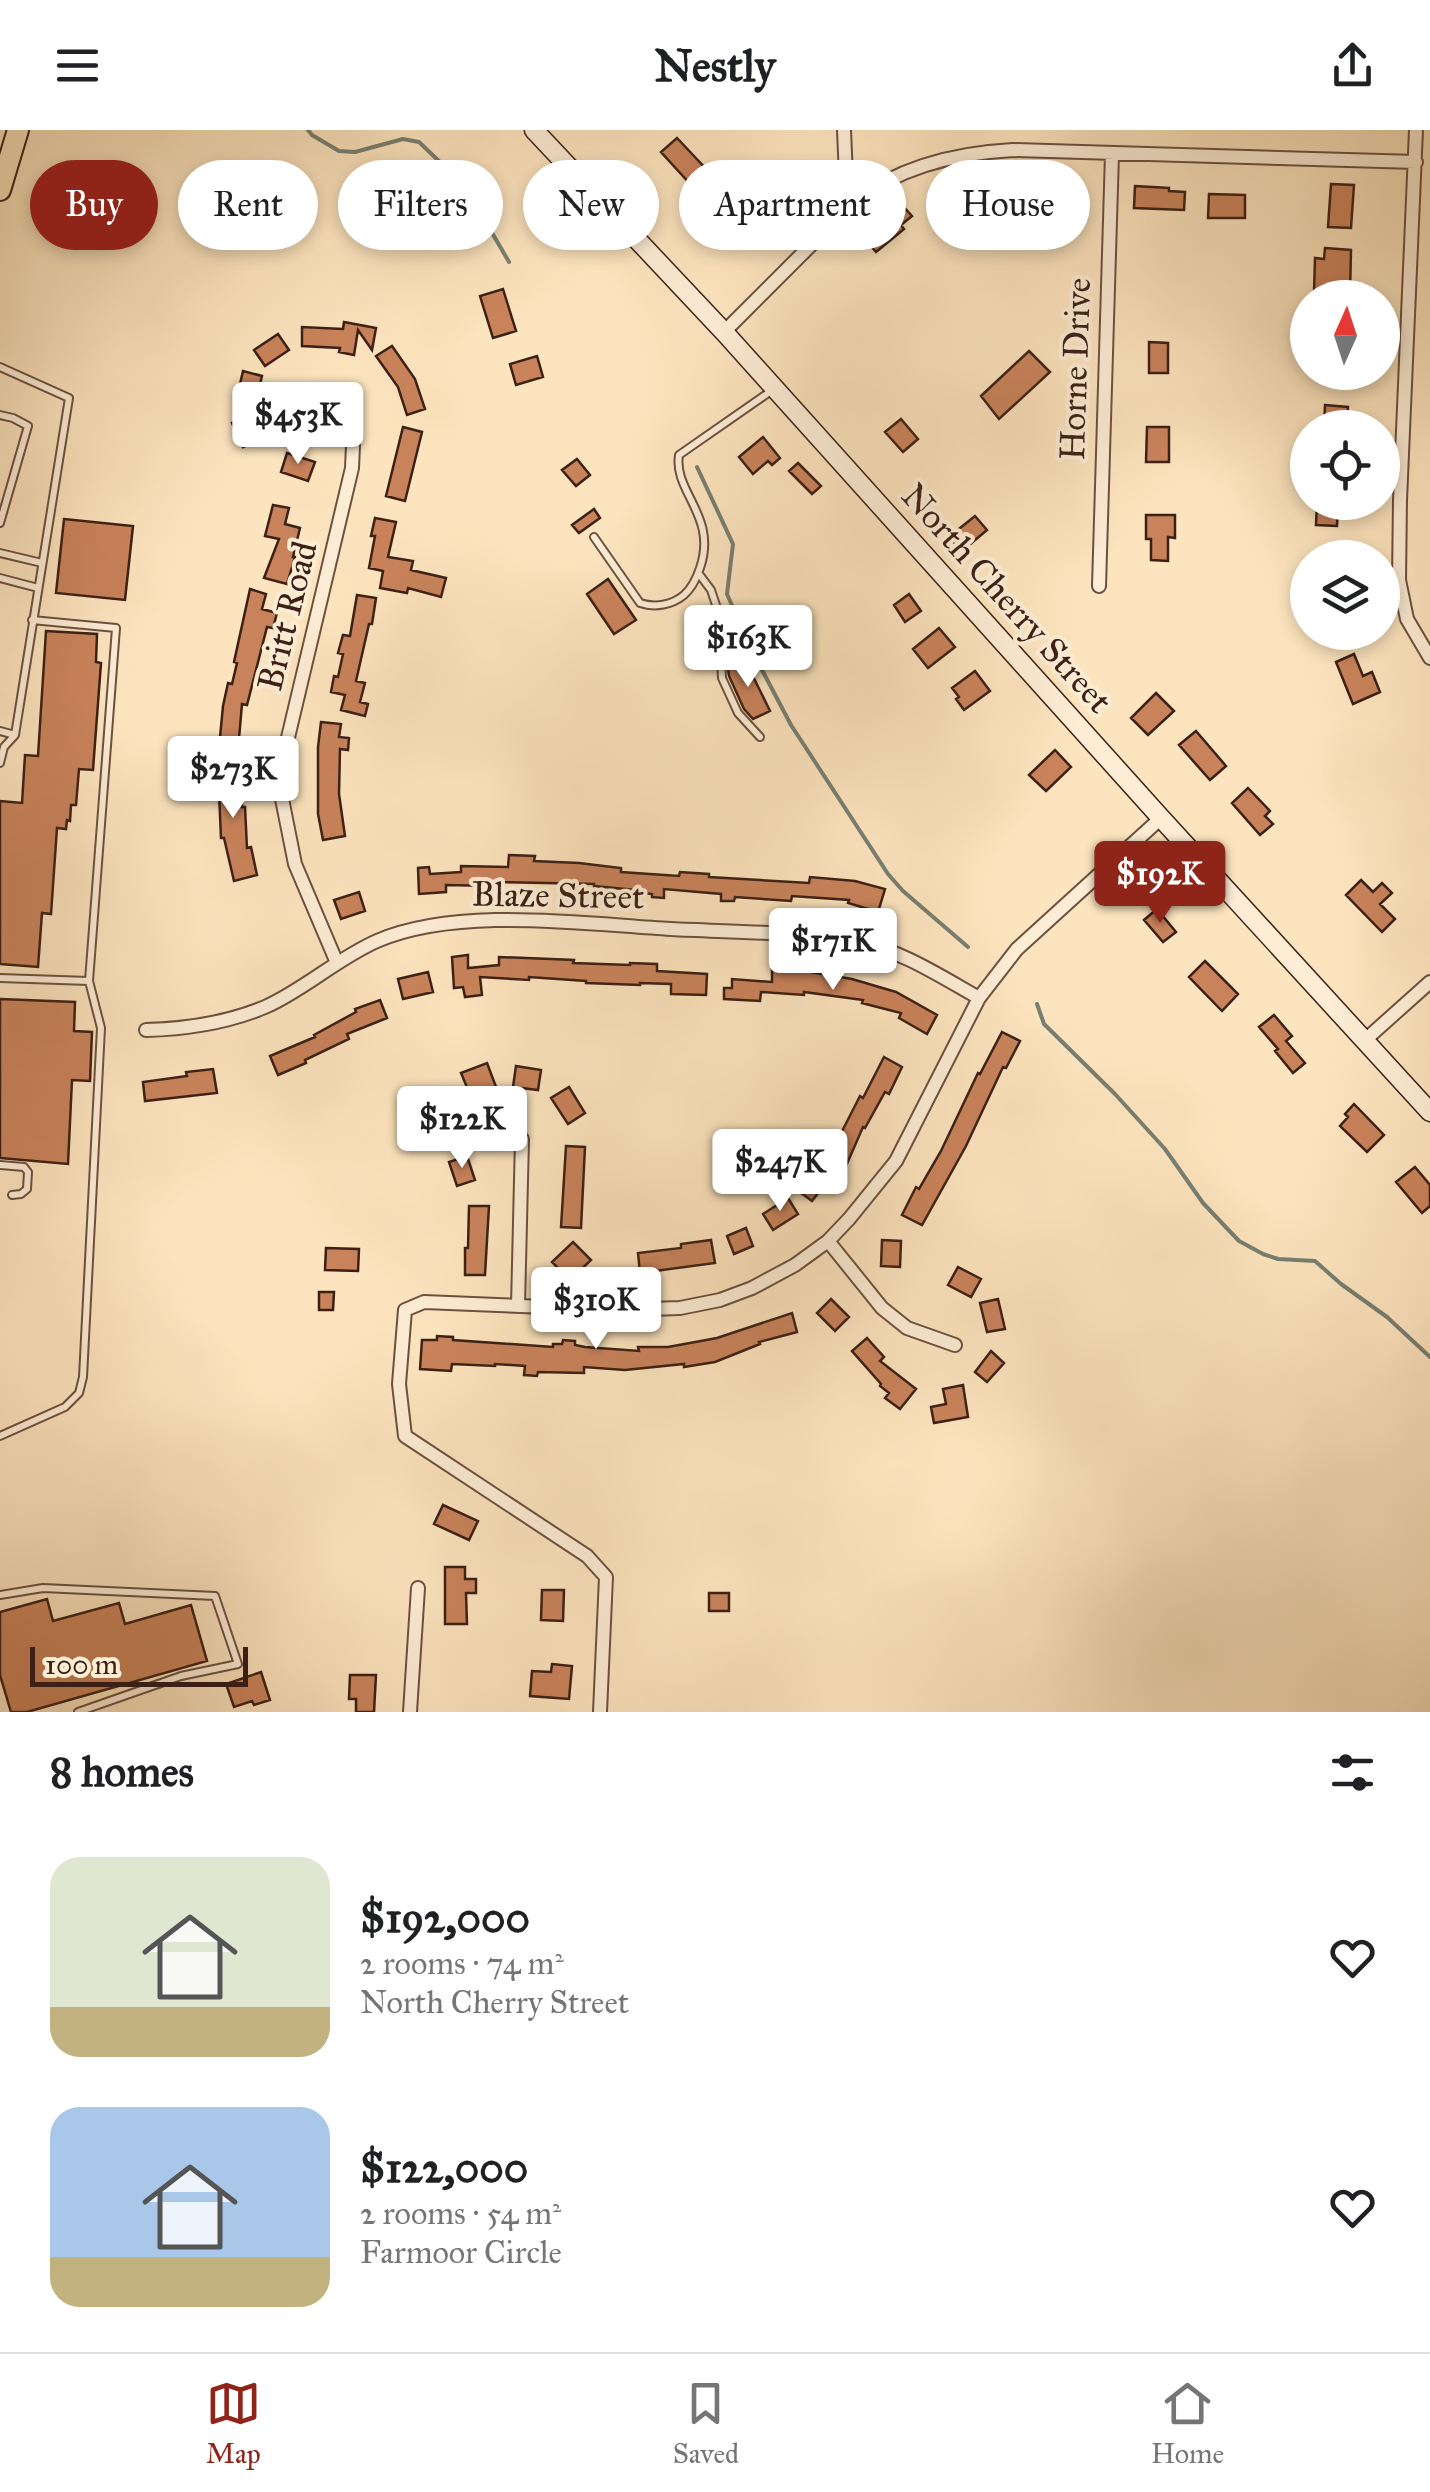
<!DOCTYPE html>
<meta charset="utf-8">
<style>
:root{--surface:#fff;--page:#f6f6f6;--text:#202124;--muted:#757577;--line:#e0e0e0;--accent:#8f2418}
body{margin:0;font-family:"IM FELL Great Primer",serif;background:var(--page);color:var(--text);height:100vh;display:flex;flex-direction:column;font-size:38px;white-space:nowrap}
*{box-sizing:border-box;margin:0}
p{font-size:32px;color:var(--muted)}
.icon{flex:none;width:55px;height:55px;fill:none;stroke:currentColor;stroke-width:2;stroke-linecap:round;stroke-linejoin:round}
.map{position:relative;height:1582px;overflow:hidden}
.side{display:flex;flex-direction:column;background:var(--surface);flex:1}
.side>*{flex:none}
.top-card{position:absolute;left:30px;top:30px;width:1370px;height:90px;display:flex;gap:20px}
.needle{width:65px;rotate:3deg}
.buttons{position:absolute;left:1290px;top:150px;display:grid;gap:20px}
.buttons a{display:grid;place-items:center;width:110px;height:110px;border-radius:50%;background:var(--surface);box-shadow:0 5px 15px #0003;font-size:50px}
.scale{position:absolute;left:30px;bottom:25px;width:218px;box-sizing:border-box;padding-left:10px;border:5px solid #3c2016;border-top:0;font-size:28px;line-height:35px;white-space:nowrap;color:#3c2016;-webkit-text-stroke:8px #fdedd5;paint-order:stroke}
.price{position:absolute;translate:-50% -85px;padding:0 22px;border-radius:10px;background:#fff;color:#222;font-size:32px;line-height:65px;filter:drop-shadow(0 2px 5px #0008)}
.price::after{content:'';position:absolute;left:50%;top:60px;width:30px;height:22px;margin-left:-15px;background:inherit;clip-path:polygon(0 0,100% 0,50% 100%)}
.price.current{background:var(--accent);color:#fff}
ul{padding:0;list-style:none}
li{display:flex;align-items:center;gap:30px;height:250px;padding:0 50px}
li span{display:grid;place-items:center;flex:none;width:280px;height:200px;border-radius:30px;color:#555}
li>.icon{margin-inline-start:auto}
span .icon{width:120px;height:120px;fill:#fffc;stroke-width:1}
li b{font-size:42px}
h2{display:flex;justify-content:space-between;align-items:center;height:120px;padding:0 50px;font-size:42px}
.chip{padding:0 35px;border-radius:45px;background:var(--surface);box-shadow:0 5px 15px #0003;font-size:35px;line-height:90px}
.chip.current{background:var(--accent);color:#fff}
header{display:flex;justify-content:space-between;align-items:center;height:130px;padding:0 50px;background:var(--surface);font-size:45px;font-weight:700}
.dock{display:flex;justify-content:space-around;align-items:center;height:140px;border-top:2px solid var(--line);background:var(--surface);font-size:28px;color:var(--muted)}
.dock a{display:grid;justify-items:center;gap:5px}
.dock .current{color:var(--accent)}
.map>svg:first-child{display:block}
</style>
<header><svg class="icon" aria-label="menu" viewBox="0 0 24 24"><path d="M4 6h16M4 12h16M4 18h16"/></svg>Nestly<svg class="icon" aria-label="share" viewBox="0 0 24 24"><path d="M12 15V3M7 8l5-5 5 5M5 13v7h14v-7"/></svg></header>
<div class="map">
<svg width="1430" height="1582" viewBox="0 0 1430 1582">
<rect width="100%" height="100%" fill="#fce4be"/>
<filter id="stains"><feTurbulence type="fractalNoise" baseFrequency=".002" numOctaves="4"/><feColorMatrix values="0 0 0 0 .2 0 0 0 0 .09 0 0 0 0 .02 0 0 0 .5 -.17"/></filter>
<radialGradient id="worn" r=".72"><stop offset=".6" stop-color="#630" stop-opacity="0"/><stop offset="1" stop-color="#630" stop-opacity=".3"/></radialGradient>
<g fill="none" stroke-linecap="round" stroke-linejoin="round">
<path stroke="#787f71" stroke-width="4" d="M308,0L312,5L339,21L355,22L403,9L419,12L443,35L458,72L491,101L509,132
M697,337L733,414L727,464L751,519L791,595L888,744L903,761L968,817
M1037,874L1044,894L1115,964L1165,1019L1203,1073L1239,1111L1263,1124L1278,1129L1315,1131L1341,1154L1387,1187L1430,1227"/>
</g>
<path fill="#c9835b" stroke="#3c2016" stroke-width="2.5" d="M677,8L708,41L692,56L661,22Z
M1015,50L1070,52L1069,74L1014,72Z
M976,52L977,71L941,73L940,53Z
M1331,54L1354,55L1351,98L1328,97Z
M1135,56L1169,58V61L1185,62L1184,80L1134,78Z
M720,59L763,93L749,111L721,89L726,83L711,71Z
M1209,64L1245,65V88H1208Z
M902,75L912,86L901,95L904,99L876,122L863,107Z
M1325,118L1351,120L1350,164L1314,163L1315,128L1324,129Z
M503,159L516,201L493,208L480,166Z
M344,192L376,198L372,220L358,200L354,225L339,222L340,218L302,216V197L343,199Z
M278,204L289,220L265,236L254,220Z
M1149,212L1168,213V243H1149Z
M392,216L415,249L425,279L407,285L398,257L376,226Z
M1029,221L1050,242L999,289L981,266Z
M537,226L543,247L516,255L510,234Z
M243,241L262,246L256,271L237,267Z
M1325,275L1348,277L1346,298H1324Z
M250,285L261,309L243,317L232,293Z
M901,289L918,309L903,322L885,302Z
M403,297L422,302L405,371L386,366Z
M1147,297H1169V332H1146Z
M763,307L780,328L772,335L768,331L753,344L739,327Z
M287,323L315,332L308,351L281,342Z
M577,329L590,345L576,356L562,340Z
M798,333L821,356L812,364L789,341Z
M1317,372H1338L1337,396L1316,395Z
M273,375L289,378L285,394L300,398L293,427H295L287,454L264,448L279,409L265,406Z
M594,379L600,388L579,403L572,395Z
M1146,385H1175V408L1168,407V431L1151,430V409H1146Z
M975,386L987,400L962,421L949,407Z
M375,388L396,392L388,427L413,431L411,440L446,448L441,467L408,458L407,463L380,458L383,441L369,438L375,406H371Z
M64,389L133,396L125,470L56,463Z
M608,449L636,490L614,504L587,464Z
M250,459L266,464L262,479L277,483L273,498L267,497L247,575L242,574L238,620L219,618L223,576L228,553L232,554L237,533L234,532Z
M909,464L921,481L905,492L894,475Z
M357,465L376,468L372,494H369L356,551L365,553L360,572L368,574L365,586L341,580L345,565L331,562L334,546L338,547L343,524L338,523L343,505L350,506Z
M939,498L955,517L928,538L913,519Z
M46,501L97,504L96,532L101,533L93,640L79,639L76,675H71L70,691L67,690L66,699L57,698L51,784L42,783L38,837L0,834V671L22,673L25,625L38,626Z
M1354,524L1363,546L1372,542L1380,562L1353,574L1336,532Z
M745,530L770,581L753,589L744,579L729,546L728,539Z
M975,541L990,561L964,580L956,569L959,567L952,558Z
M1156,563L1174,581L1148,605L1131,588Z
M321,592L341,594L339,607L349,608L348,620L340,619L339,664L345,706L323,710L318,684V617Z
M1196,601L1226,636L1210,650L1179,615Z
M1055,620L1071,637L1046,661L1029,645Z
M212,632H228L227,646L243,647L242,677H245L247,718L251,717L257,745L234,751L224,708H221L219,662H211Z
M1248,658L1270,681L1265,686L1273,694L1260,705L1232,673Z
M509,725L535,726L534,731L579,733L621,738V742L679,746L680,742L709,744V747L809,753L810,747L855,751L885,759L878,782L848,773L849,770L792,766L791,771L735,767L734,771H721V764L664,759V768L652,767V764L635,762V760L594,756V754L491,752V756L446,755V762L419,764L418,738L429,737L430,744L461,742V736L508,737Z
M1361,750L1373,762L1382,753L1392,763L1380,774L1395,789L1382,802L1346,765Z
M359,762L365,781L341,789L334,770Z
M1157,779L1176,802L1163,812L1144,790Z
M468,825V838L499,835V827L574,830L573,833L630,835V833L657,834V841L707,844L706,865L671,864V854L640,853V855L586,853V851L529,847V850L480,847L482,865L465,867L463,857L454,858L452,827Z
M1205,831L1238,864L1222,881L1189,847Z
M772,838L805,841L852,849L896,862L937,885L927,904L899,888L901,883L862,873L863,870L804,862V865L761,862L760,871L724,869V858H732V849L772,852Z
M428,842L433,862L403,869L398,849Z
M0,869L75,872L74,901L92,902L90,951L72,950L68,1034L0,1028Z
M380,870L387,888L347,904L349,909L305,930L306,933L278,945L270,926L315,907L314,905L356,882L355,879Z
M1274,885L1292,906L1286,911L1305,933L1293,943L1275,921L1278,919L1259,897Z
M1002,902L1020,911L1006,938L1003,937L966,1016L922,1095L902,1085L916,1057L919,1059L941,1021L978,943L980,944Z
M884,927L902,937L889,964L885,962L865,998L863,997L846,1036L841,1034L812,1071L793,1057L812,1032L818,1036L828,1012L835,1015L860,966L863,968Z
M487,933L498,962L473,972L461,943Z
M516,936L541,940L538,960L513,957Z
M213,939L217,963L145,971L143,952L187,946L186,942Z
M569,957L585,983L568,994L551,968Z
M1354,974L1384,1005L1367,1022L1340,996L1348,987L1345,984Z
M444,976L465,980L461,1006L440,1003Z
M566,1016L585,1017L581,1098L561,1097Z
M467,1026L475,1050L457,1056L449,1032Z
M1415,1037L1430,1055V1076L1422,1083L1396,1052Z
M788,1068L798,1084L773,1100L763,1084Z
M469,1076H489L485,1145H465V1118H468Z
M746,1098L753,1116L734,1124L727,1106Z
M711,1110L715,1133L640,1143L638,1123L681,1118V1114Z
M882,1110L901,1111L900,1137L881,1136Z
M573,1112L591,1130L570,1150L552,1132Z
M326,1118L359,1119L358,1141L325,1140Z
M958,1137L981,1149L971,1167L948,1155Z
M319,1162H334L333,1180H319Z
M831,1169L849,1187L835,1201L817,1183Z
M998,1169L1005,1199L987,1202L980,1173Z
M792,1183L797,1202L759,1212L760,1214L715,1232L684,1237V1234L625,1240L584,1237V1243L538,1242L537,1246L524,1245L525,1236L495,1234V1236L452,1234L451,1241L420,1239L422,1210H437V1206L453,1207V1210L553,1217V1214H562L563,1210L575,1211V1215L585,1217L639,1221L638,1217H668L717,1208Z
M867,1208L884,1227L880,1231L916,1259L900,1279L885,1268L889,1263L880,1256L881,1254L852,1221Z
M991,1221L1004,1233L987,1252L975,1242Z
M963,1255L968,1287L934,1293L931,1277L946,1274L943,1259Z
M443,1375L478,1391L469,1410L434,1394Z
M445,1437H465V1449H476V1463H466L467,1494H445Z
M542,1460H564L563,1491L541,1490Z
M709,1463H729V1481H709Z
M47,1469L53,1491L119,1473L125,1494L191,1475L207,1531L27,1582H11L0,1545V1482Z
M552,1534L572,1536L569,1569L530,1566L532,1541L551,1542Z
M261,1542L270,1570L254,1575L252,1571L234,1577L226,1554Z
M350,1545H376L374,1582H356V1569H349Z"/>
<g fill="none" stroke-linecap="round" stroke-linejoin="round">
<defs>
<path id="lane" d="M0,237L69,268L15,605L4,617L0,633
M0,285L13,288L28,296L0,393
M594,407L640,473C655,478 672,475 684,465C692,458 697,447 700,438C718,386 673,362 679,325L774,259
M0,423L42,433
M699,444L711,460L718,481L722,548L738,583L760,607
M0,448L38,458
M0,601L15,605
M0,848L89,851
M0,1035L24,1037L28,1042L27,1059L21,1064L12,1065
M0,1306L65,1277L79,1263L83,1247L101,898L89,851L116,498L32,490
M0,1465L43,1458L215,1466L238,1534L181,1546L78,1582"/>
<path id="street" d="M844,0L846,47L854,72
M1416,0L1400,370L1399,450L1407,489L1430,528
M724,202C753,173 782,144 811,115C825,101 839,84 854,72C900,36 956,23 1013,20L1416,32
M1099,456L1112,24
M337,833L295,734L282,669V649L286,616L352,338L354,292L352,286L337,271
M146,900C186,899 227,893 265,877C302,861 338,828 377,811C459,776 583,794 671,799C731,802 796,802 854,811C899,819 940,846 979,868
M1364,911L1430,852
M828,1111L882,1178L907,1198L955,1215
M518,1176L522,1009
M410,1582L418,1458
M600,1582L606,1447L587,1426L405,1306L399,1254L405,1180L424,1172L620,1180L680,1178L720,1170L752,1158L795,1135L828,1111L849,1089L896,1031L979,868L1017,819L1161,688"/>
<path id="secondary" d="M534,0L724,202L1161,688L1430,982"/>
<path id="primary" d="M0,60L18,0"/>
</defs>
<use href="#lane" stroke="#6c5140" stroke-width="10"/>
<use href="#street" stroke="#6c5140" stroke-width="16"/>
<use href="#secondary" stroke="#3c2016" stroke-width="21"/>
<use href="#primary" stroke="#3c2016" stroke-width="24"/>
<use href="#lane" stroke="#fdedd5" stroke-width="6"/>
<use href="#street" stroke="#fdedd5" stroke-width="12"/>
<use href="#secondary" stroke="#fdedd5" stroke-width="18"/>
<use href="#primary" stroke="#fce4be" stroke-width="20"/>
</g>
<g text-anchor="middle" stroke-width="8" stroke-linejoin="round" paint-order="stroke">
<g font-size="35" fill="#3c2016" stroke="#fdedd5">
<text transform="translate(1075 239) rotate(-88)" y="12">Horne Drive</text>
<text transform="translate(1007 468) rotate(48)" y="12">North Cherry Street</text>
<text transform="translate(287 486) rotate(-76)" y="12">Britt Road</text>
<text transform="translate(558 765) rotate(1)" y="12">Blaze Street</text>
</g>
</g>
<rect width="100%" height="100%" filter="url(#stains)"/>
<rect width="100%" height="100%" fill="url(#worn)"/>
</svg>
<div class="buttons">
<a><svg class="needle" viewBox="-14 -14 28 28"><path d="M0-13l5 13h-10z" fill="#e53935"/><path d="M0 13l5-13h-10z" fill="#757577"/></svg></a>
<a><svg class="icon" aria-label="locate" viewBox="0 0 24 24"><circle cx="12" cy="12" r="6"/><path d="M12 2v4M12 18v4M2 12h4M18 12h4"/></svg></a>
<a><svg class="icon" aria-label="layers" viewBox="0 0 24 24"><path d="M12 4l9 5-9 5-9-5zM3 14l9 5 9-5"/></svg></a>
</div>
<div class="scale">100 m</div>
<b class="price" style="left:298px;top:337px">$453K</b>
<b class="price" style="left:748px;top:560px">$163K</b>
<b class="price" style="left:233px;top:691px">$273K</b>
<b class="price current" style="left:1160px;top:796px">$192K</b>
<b class="price" style="left:833px;top:863px">$171K</b>
<b class="price" style="left:462px;top:1041px">$122K</b>
<b class="price" style="left:780px;top:1084px">$247K</b>
<b class="price" style="left:596px;top:1222px">$310K</b>
<div class="top-card">
<a class="chip current">Buy</a>
<a class="chip">Rent</a>
<a class="chip">Filters</a>
<a class="chip">New</a>
<a class="chip">Apartment</a>
<a class="chip">House</a>
</div>
</div>
<section class="side">
<h2>8 homes<svg class="icon" aria-label="filters" viewBox="0 0 24 24"><path d="M4 7h16M4 17h16"/><circle cx="9" cy="7" r="2"/><circle cx="15" cy="17" r="2"/></svg></h2>
<ul>
<li><span style="background:linear-gradient(#dfe7d0 75%,#c2b280 0)"><svg class="icon" aria-label="home" viewBox="0 0 24 24"><path d="M3 11l9-7 9 7M6 9v11h12V9"/></svg></span><div><b>$192,000</b><p>2 rooms · 74 m²</p><p>North Cherry Street</p></div><svg class="icon" aria-label="heart" viewBox="0 0 24 24"><path d="M12 20l-8-8c-3-5 5-10 8-4 3-6 11-1 8 4z"/></svg></li>
<li><span style="background:linear-gradient(#a9c7e8 75%,#c2b280 0)"><svg class="icon" aria-label="home" viewBox="0 0 24 24"><path d="M3 11l9-7 9 7M6 9v11h12V9"/></svg></span><div><b>$122,000</b><p>2 rooms · 54 m²</p><p>Farmoor Circle</p></div><svg class="icon" aria-label="heart" viewBox="0 0 24 24"><path d="M12 20l-8-8c-3-5 5-10 8-4 3-6 11-1 8 4z"/></svg></li>
</ul>
</section>
<nav class="dock">
<a class="current"><svg class="icon" aria-label="map" viewBox="0 0 24 24"><path d="M3 6l6-2 6 2 6-2v14l-6 2-6-2-6 2zM9 4v14M15 6v14"/></svg>Map</a>
<a><svg class="icon" aria-label="saved" viewBox="0 0 24 24"><path d="M7 4h10v16l-5-4-5 4z"/></svg>Saved</a>
<a><svg class="icon" aria-label="home" viewBox="0 0 24 24"><path d="M3 11l9-7 9 7M6 9v11h12V9"/></svg>Home</a>
</nav>
